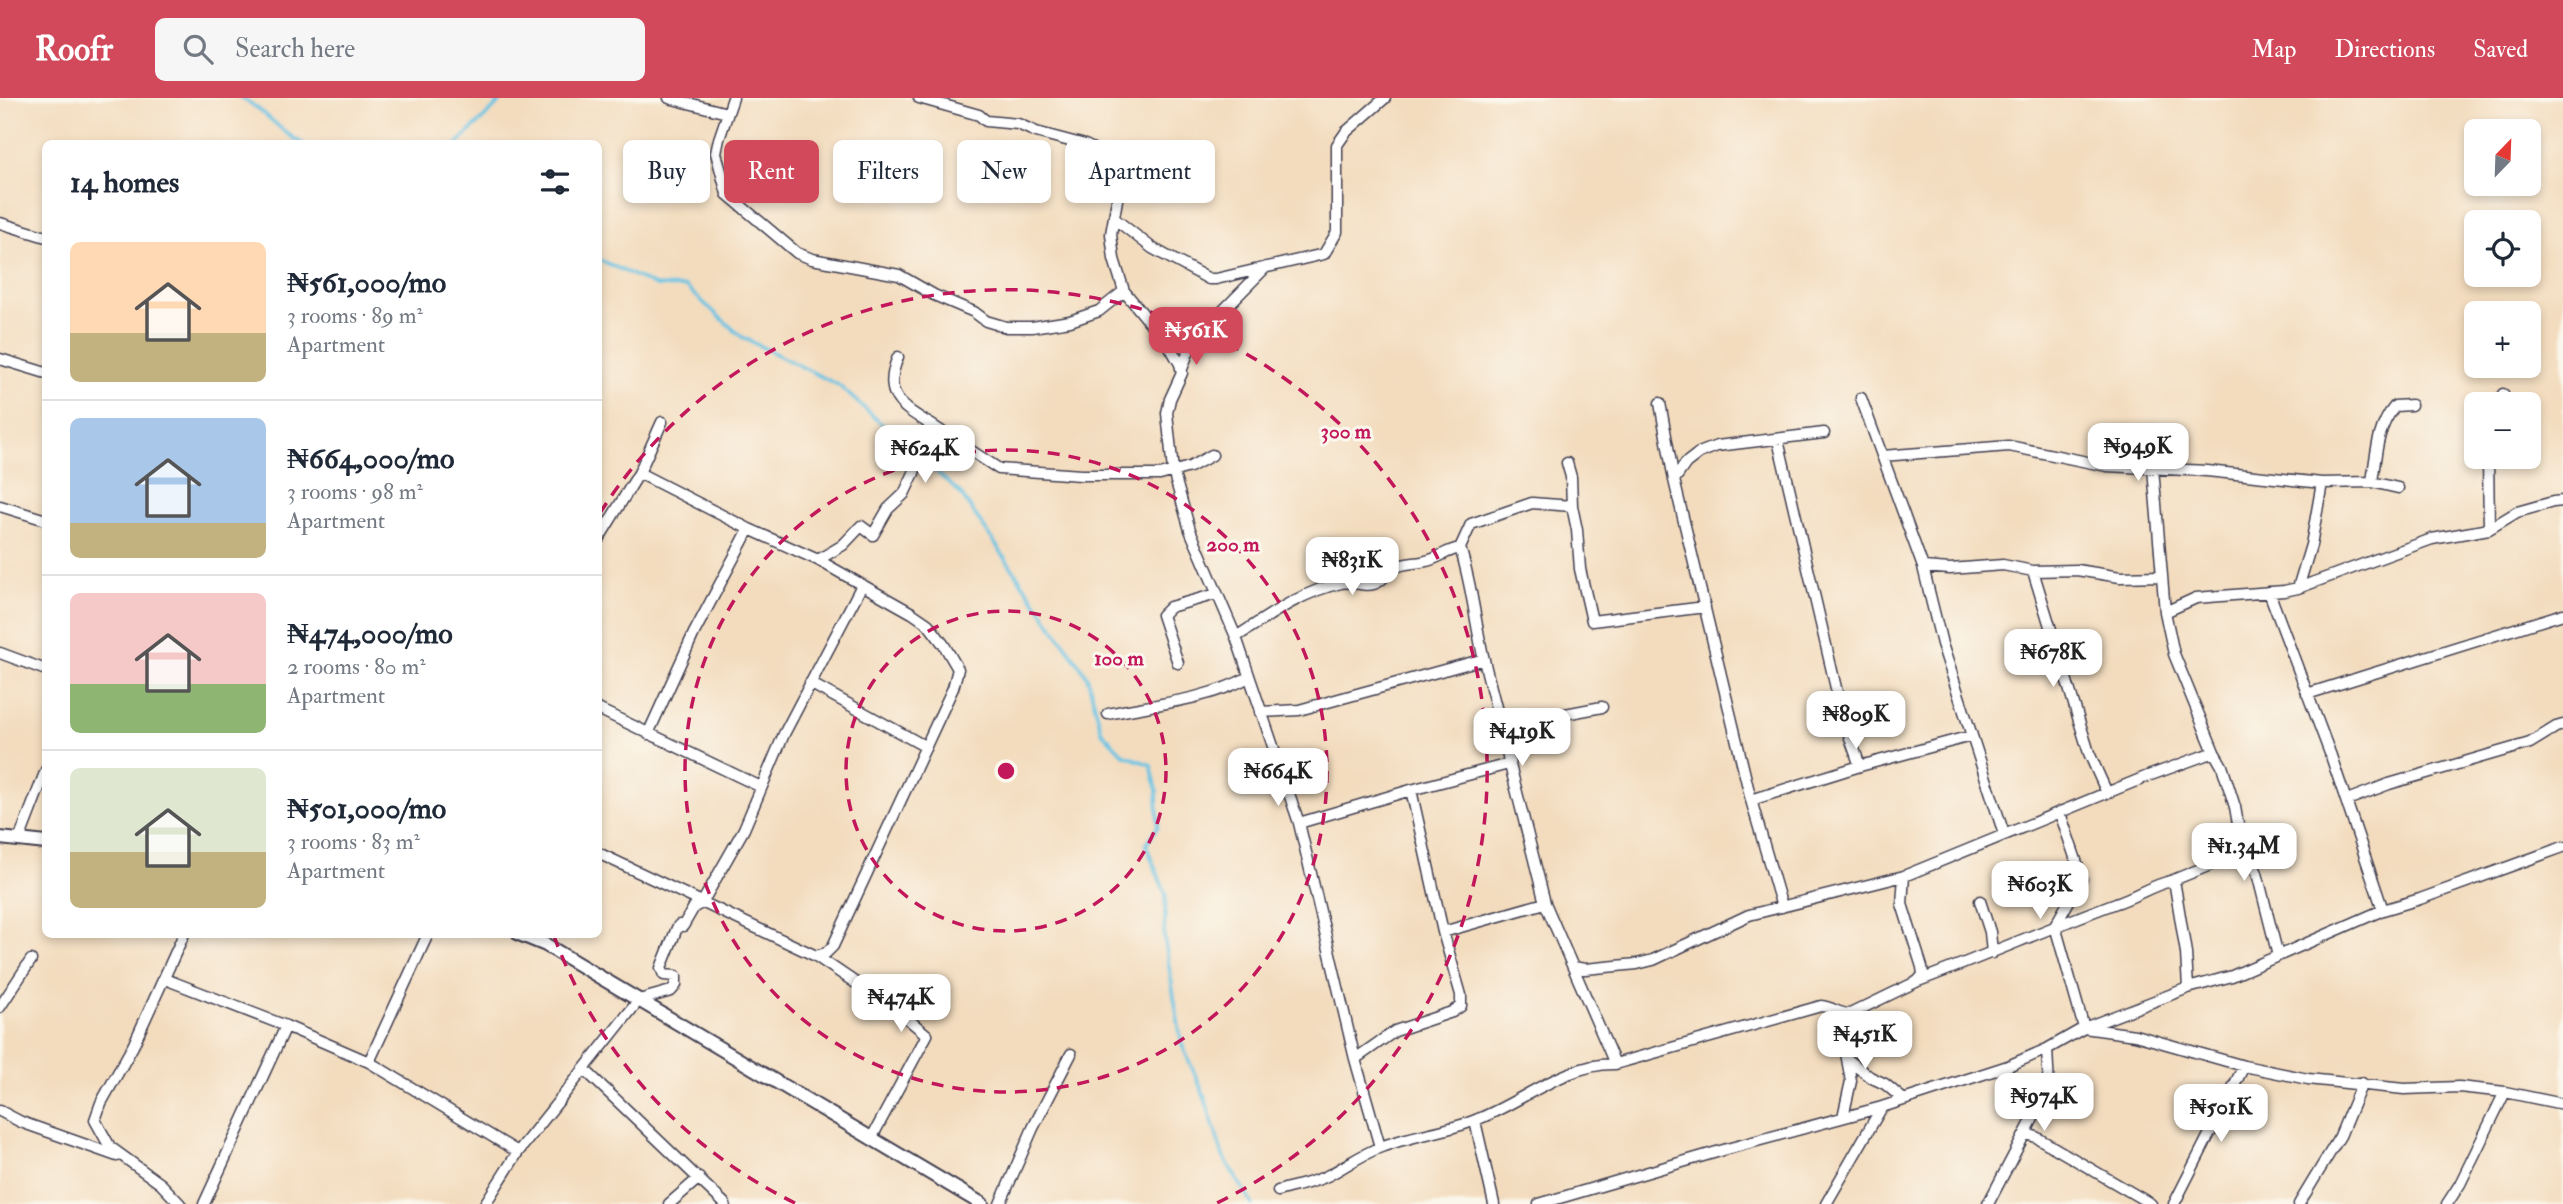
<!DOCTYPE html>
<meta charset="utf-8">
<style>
:root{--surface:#fff;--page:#f6f6f7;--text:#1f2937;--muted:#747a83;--line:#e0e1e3;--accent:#d1495b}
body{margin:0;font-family:"IM FELL Double Pica",serif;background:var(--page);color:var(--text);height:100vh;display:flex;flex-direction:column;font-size:26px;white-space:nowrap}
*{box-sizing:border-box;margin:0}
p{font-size:23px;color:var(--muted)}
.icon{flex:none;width:38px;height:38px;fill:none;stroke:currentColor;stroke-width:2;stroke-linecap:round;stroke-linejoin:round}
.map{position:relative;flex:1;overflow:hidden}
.drawer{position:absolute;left:42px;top:42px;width:560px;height:798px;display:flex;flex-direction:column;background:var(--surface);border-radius:10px;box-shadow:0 4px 10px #0003}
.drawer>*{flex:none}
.hud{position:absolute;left:623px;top:42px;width:665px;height:63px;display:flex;gap:14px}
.needle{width:46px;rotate:23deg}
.buttons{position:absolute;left:2464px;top:21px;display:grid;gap:14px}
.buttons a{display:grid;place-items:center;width:77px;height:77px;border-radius:10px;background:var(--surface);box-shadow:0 4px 10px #0003;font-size:35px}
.price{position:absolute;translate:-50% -60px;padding:0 16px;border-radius:14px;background:#fff;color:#222;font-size:23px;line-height:46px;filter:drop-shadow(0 2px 4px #0008)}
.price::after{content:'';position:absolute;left:50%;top:42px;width:21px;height:16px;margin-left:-10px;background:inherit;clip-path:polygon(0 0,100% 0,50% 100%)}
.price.selected{background:var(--accent);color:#fff}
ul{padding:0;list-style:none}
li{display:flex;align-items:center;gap:21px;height:175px;padding:0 28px}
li+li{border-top:2px solid var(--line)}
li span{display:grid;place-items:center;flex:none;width:196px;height:140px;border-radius:10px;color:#555}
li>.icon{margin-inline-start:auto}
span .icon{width:84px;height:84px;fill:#fffc;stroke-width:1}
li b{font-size:30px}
h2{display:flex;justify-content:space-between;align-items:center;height:84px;padding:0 28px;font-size:30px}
.tag{padding:0 24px;border-radius:10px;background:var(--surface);box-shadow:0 4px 10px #0003;font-size:24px;line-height:63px}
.tag.selected{background:var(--accent);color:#fff}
header{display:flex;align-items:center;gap:42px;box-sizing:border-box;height:98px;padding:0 35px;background:var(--accent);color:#fff}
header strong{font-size:33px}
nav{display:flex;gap:38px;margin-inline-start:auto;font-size:24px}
.search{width:490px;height:63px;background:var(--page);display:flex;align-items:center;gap:18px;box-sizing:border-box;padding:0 24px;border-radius:10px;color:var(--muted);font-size:26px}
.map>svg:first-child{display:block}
</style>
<header>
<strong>Roofr</strong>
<div class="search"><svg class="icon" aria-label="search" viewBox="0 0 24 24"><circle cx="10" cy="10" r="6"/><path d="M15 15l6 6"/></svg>Search here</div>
<nav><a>Map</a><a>Directions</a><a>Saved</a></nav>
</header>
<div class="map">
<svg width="2563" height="1106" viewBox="0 0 2563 1106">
<rect width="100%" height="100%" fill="#fbf7ec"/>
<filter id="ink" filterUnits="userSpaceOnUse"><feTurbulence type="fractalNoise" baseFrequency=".0143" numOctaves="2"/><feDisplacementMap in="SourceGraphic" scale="14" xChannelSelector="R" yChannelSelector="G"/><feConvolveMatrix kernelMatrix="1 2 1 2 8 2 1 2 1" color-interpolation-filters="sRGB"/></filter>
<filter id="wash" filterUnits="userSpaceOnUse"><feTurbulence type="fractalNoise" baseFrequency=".00686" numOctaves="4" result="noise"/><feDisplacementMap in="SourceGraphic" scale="28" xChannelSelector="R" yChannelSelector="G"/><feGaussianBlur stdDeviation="1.57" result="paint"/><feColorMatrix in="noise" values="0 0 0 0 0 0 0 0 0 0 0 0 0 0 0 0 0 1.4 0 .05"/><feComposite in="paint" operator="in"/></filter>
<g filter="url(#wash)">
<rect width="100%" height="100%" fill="#f3dcbe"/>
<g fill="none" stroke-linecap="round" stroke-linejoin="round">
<path stroke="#66c3e4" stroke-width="3.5" d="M241,0C265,11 280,35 304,46
M457,46L504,0
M598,161L656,188L686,189L742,239L838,287L960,395L1087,578L1102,634L1124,657L1151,667L1157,692L1158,728L1146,747L1166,797L1164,838L1182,947L1204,997L1223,1058L1252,1106"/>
</g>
</g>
<g filter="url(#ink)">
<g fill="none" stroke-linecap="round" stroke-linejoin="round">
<defs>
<path id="street" d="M669,0L727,15
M733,0L719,41L716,55L727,96L797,155L812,161L899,177L934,197L974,214L986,223L1006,229H1032L1070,223L1099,213L1124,193L1114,161L1111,136L1120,85L1114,61L1085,47L1036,34L1018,26L986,23L979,17L919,0
M1115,121L1152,150L1209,181H1216L1324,156L1337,134V47L1346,34L1385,0
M0,125L46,139
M1124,193L1170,249L1180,266L1182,275L1170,301L1167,315L1173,373L1190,432L1236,539L1299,725L1355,961L1380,1049
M0,261L46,275
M1182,271L1192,244L1266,169
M1861,300L1923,469L1942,546L2004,736
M1660,305L1674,382
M2498,306L2503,296
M930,326L999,371L1081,377H1160L1190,369L1212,357
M1778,342L1843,620L1860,668
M1882,358L2009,348L2107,368L2207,373L2322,385L2372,384L2398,390
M2488,359L2489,431
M1567,365L1571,379L1572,408L1577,432L1580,471L1592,523L1705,509
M2153,370L2165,514
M639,375L749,431L818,462L912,515L928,526L944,547L958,571L953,590L833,848L826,855L816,858
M2372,384C2376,357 2377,329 2395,308L2411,307
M0,408L46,422
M598,442L639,375L662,324
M818,462L843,447L861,428L873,437L888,411L904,396L914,375L930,326C901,308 882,298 898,259
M1923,469L1950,471L2003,467L2033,473L2077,472L2120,479L2160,478
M2033,473L2089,655L2107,695
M2298,490L2311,447L2322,385
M2269,494L2331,658L2383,812
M1236,539C1270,517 1301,494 1341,485C1353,482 1367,491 1378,484C1384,481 1388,473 1394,470C1404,464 1415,466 1426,463C1438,461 1447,452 1460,450
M0,555L46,572
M1178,565L1162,517L1170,509L1217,496
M810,585L926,649
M2307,596L2563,516
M598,611L761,689
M1260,614L1299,612L1484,561
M1108,616C1155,606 1207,602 1249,579
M1502,628L1602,609
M648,636L694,535L749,431
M2214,654L2174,556L2165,514L2196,500L2284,493L2298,490L2432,441L2489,431L2517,414L2553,404L2563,403
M1509,663L1545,805L1615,966
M1751,702L1860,668L1971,638
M2347,702L2389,686L2530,645L2556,629L2563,627
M1299,725L1411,692L1505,667L1509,663C1502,629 1492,596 1484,562C1475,525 1472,486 1460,450L1471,426L1532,405L1572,408
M19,742L46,672
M598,755L816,858L903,917L927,937L871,1041
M2171,783L2247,752
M1980,803L1990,834L1992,855
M1782,809L1751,702L1674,382L1686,365L1699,355L1717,348L1824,335
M1443,834L1545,805
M1573,869L1585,871L1637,866L1653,862L1749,817L1904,778L2148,678L2214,654L2222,668L2235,709L2239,732L2257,775L2278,858
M165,881L286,928L369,964L518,1054
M1918,883C1985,858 2049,830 2116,805C2135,799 2152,787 2171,783L2175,788L2186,855L2188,890L2084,930L2055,828L2082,780L2060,715
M2188,890L2232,878L2383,812L2420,801L2563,749
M0,909L31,862
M1355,961L1395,933L1452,914L1461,908V897L1443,834L1411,692
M1847,961L1870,979L1885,986L1904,1002
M369,964L428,836
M584,971L725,1106
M0,1013L21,1024L117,1058
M1843,1019L1851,983L1841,927L1850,916
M1475,1023L1494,1106
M2027,1036L2036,1039L2151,1106
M1278,1093C1294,1088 1314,1085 1329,1077C1346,1068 1362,1056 1381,1049C1412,1037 1447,1034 1478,1021C1522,1004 1566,965 1615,966L1821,908C1833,909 1838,916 1850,916L1918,883L1923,877L1922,869L1902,806L1904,778
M180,1106L161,1086L110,1049L95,1022L101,1005L133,948L184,836
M204,1106L286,928
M485,1106L518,1054L639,902L671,893L676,887V878L664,877L661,870L677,830L679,827L683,828L694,809L702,805L744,731L784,636L862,487
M669,1106L699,1080
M1000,1106L1033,1030L1071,956
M1539,1106L1727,1051L1882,1009L2008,968L2047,951L2084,930L2135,937L2244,968L2308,981L2404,991L2459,989L2505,994L2563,1006
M1826,1106L1882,1009
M1988,1106L2049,990L2047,951
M2174,1106L2244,968
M2299,1106L2340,1038L2362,985
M2447,1106L2460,1086L2505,994"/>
<path id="secondary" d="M0,740L46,745
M519,836L546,847L982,1106"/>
</defs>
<use href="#street" stroke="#413e4f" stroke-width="13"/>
<use href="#secondary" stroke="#413e4f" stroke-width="16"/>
<use href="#street" stroke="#fff" stroke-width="10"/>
<use href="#secondary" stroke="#fff" stroke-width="12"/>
</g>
</g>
<g fill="none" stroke="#c2185b" stroke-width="3.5" stroke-dasharray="12 9">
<circle cx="1006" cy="673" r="160"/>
<circle cx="1006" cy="673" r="321"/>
<path d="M795 1105A481 481 0 0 1 554 838M600 415A481 481 0 1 1 1217 1105"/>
</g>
<circle cx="1006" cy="673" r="10" fill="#c2185b" stroke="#fbf7ec" stroke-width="3.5"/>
<g font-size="21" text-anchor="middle" font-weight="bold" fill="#c2185b" stroke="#fbf7ec" stroke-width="6" stroke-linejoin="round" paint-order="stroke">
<text x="1346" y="340">300 m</text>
<text x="1233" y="453">200 m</text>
<text x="1119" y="567">100 m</text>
</g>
</svg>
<div class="buttons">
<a><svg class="needle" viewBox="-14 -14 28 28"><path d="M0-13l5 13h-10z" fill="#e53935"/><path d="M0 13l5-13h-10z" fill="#747a83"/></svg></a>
<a><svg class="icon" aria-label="locate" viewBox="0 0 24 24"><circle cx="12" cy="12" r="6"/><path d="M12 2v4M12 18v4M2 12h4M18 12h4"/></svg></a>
<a>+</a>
<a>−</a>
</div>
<b class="price selected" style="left:1196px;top:269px">₦561K</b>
<b class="price" style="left:2138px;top:385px">₦949K</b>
<b class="price" style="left:925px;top:387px">₦624K</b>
<b class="price" style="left:1352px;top:499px">₦831K</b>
<b class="price" style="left:2053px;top:591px">₦678K</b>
<b class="price" style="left:1856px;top:653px">₦809K</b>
<b class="price" style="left:1522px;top:670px">₦419K</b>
<b class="price" style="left:1278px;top:710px">₦664K</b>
<b class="price" style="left:2244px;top:785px">₦1.34M</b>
<b class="price" style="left:2040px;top:823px">₦603K</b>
<b class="price" style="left:901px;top:936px">₦474K</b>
<b class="price" style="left:1865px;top:973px">₦451K</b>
<b class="price" style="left:2044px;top:1035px">₦974K</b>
<b class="price" style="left:2221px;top:1046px">₦501K</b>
<div class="hud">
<a class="tag">Buy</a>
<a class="tag selected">Rent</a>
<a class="tag">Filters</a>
<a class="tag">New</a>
<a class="tag">Apartment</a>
</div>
<section class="drawer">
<h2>14 homes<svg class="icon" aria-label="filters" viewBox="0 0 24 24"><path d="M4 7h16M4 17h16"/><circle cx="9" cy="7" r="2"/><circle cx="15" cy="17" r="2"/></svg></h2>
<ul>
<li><span style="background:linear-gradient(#ffd9b3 65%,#c2b280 0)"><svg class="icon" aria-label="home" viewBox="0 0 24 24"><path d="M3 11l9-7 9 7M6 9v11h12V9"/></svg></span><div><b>₦561,000/mo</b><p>3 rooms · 89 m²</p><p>Apartment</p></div></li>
<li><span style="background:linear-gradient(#a9c7e8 75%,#c2b280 0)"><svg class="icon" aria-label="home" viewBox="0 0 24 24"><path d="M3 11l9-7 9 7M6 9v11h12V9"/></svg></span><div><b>₦664,000/mo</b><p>3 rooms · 98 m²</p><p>Apartment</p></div></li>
<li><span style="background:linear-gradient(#f6c9c9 65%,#8fb573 0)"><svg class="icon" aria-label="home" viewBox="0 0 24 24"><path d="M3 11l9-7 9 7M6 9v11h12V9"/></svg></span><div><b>₦474,000/mo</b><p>2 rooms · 80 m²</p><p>Apartment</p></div></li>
<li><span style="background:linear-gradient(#dfe7d0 60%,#c2b280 0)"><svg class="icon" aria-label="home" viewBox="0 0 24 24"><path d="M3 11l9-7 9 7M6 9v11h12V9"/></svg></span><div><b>₦501,000/mo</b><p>3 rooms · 83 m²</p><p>Apartment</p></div></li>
</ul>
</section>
</div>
